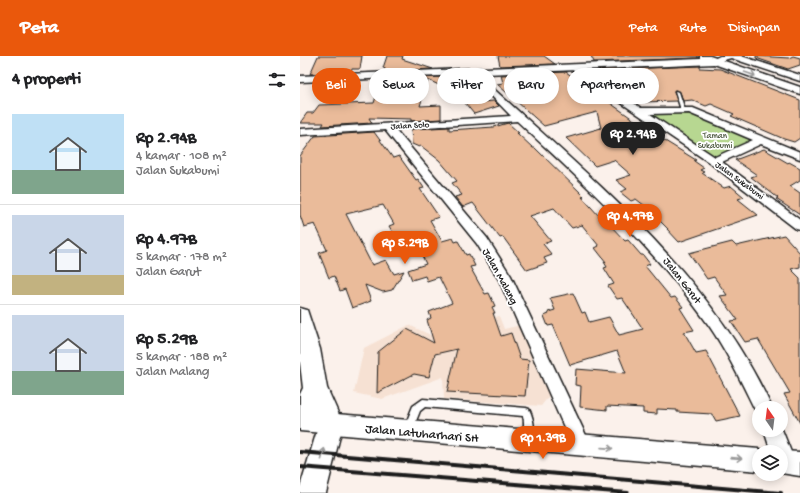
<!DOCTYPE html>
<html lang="id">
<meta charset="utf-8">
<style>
:root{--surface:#fff;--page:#f2f2f2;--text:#202124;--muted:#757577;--line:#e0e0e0;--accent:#ea580c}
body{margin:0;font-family:"Gochi Hand",sans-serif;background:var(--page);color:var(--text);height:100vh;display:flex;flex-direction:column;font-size:15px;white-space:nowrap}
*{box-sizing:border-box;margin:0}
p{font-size:13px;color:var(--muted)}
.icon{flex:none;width:22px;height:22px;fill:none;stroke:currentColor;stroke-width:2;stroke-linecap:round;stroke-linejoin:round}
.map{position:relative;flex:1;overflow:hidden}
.sheet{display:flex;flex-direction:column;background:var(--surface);width:300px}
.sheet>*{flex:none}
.guide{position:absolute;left:12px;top:12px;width:380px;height:36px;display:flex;gap:8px}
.needle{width:26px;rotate:346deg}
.fabs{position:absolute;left:452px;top:345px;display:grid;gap:8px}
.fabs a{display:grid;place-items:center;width:36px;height:36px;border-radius:50%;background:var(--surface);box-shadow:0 2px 10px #0003;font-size:20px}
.price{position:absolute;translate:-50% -34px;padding:0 9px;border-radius:14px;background:var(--accent);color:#fff;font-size:13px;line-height:26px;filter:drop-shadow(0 1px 2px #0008)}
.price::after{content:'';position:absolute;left:50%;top:24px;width:12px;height:9px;margin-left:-6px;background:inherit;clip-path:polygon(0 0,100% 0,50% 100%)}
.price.on{background:#222;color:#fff}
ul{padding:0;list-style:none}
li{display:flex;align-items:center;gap:12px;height:100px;padding:0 12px}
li+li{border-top:1px solid var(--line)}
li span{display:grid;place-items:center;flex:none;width:112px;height:80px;border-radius:0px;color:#555}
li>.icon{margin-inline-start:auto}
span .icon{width:48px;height:48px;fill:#fffc;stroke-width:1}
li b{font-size:17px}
h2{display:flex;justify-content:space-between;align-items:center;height:48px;padding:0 12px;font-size:17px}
.chip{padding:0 14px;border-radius:18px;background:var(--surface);box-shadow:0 2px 10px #0003;font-size:14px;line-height:36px}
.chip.on{background:var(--accent);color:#fff}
header{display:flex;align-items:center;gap:24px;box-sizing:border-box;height:56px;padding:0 20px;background:var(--accent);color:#fff}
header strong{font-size:19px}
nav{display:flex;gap:22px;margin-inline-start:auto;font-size:14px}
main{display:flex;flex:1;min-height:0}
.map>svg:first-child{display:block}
</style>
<header>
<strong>Peta</strong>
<nav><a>Peta</a><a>Rute</a><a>Disimpan</a></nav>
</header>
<main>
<section class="sheet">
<h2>4 properti<svg class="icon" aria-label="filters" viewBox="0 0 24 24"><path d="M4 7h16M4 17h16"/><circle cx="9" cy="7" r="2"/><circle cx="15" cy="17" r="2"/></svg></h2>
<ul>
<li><span style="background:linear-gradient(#bfe0f5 70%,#7fa58c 0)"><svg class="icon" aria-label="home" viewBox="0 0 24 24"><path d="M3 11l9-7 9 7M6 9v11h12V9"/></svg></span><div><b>Rp 2.94B</b><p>4 kamar · 108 m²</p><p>Jalan Sukabumi</p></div></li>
<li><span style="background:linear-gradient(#c9d6e8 75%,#c2b280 0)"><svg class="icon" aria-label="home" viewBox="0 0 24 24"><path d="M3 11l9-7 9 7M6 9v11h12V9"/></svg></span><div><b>Rp 4.97B</b><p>5 kamar · 178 m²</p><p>Jalan Garut</p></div></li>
<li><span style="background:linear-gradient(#c9d6e8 70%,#7fa58c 0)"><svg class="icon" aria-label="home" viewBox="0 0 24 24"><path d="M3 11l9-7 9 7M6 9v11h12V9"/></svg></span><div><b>Rp 5.29B</b><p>5 kamar · 188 m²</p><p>Jalan Malang</p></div></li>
</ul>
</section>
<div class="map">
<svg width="500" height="437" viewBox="0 0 500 437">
<rect width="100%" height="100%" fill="#fbf1eb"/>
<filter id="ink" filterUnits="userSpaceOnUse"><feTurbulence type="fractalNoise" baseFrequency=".025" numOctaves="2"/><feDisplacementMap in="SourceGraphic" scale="8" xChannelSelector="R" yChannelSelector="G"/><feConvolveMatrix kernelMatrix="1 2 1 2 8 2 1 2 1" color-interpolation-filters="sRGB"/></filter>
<g filter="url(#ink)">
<path fill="#f6e1d3" d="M199,260L204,273L221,269L249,340L241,350L144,343L143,321L82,343L54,337L64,292L109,269L137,282L142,276Z"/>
<path fill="#b7d791" stroke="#6a7a56" d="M342,56L396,57L457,84L413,103Z"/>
<path fill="#eabb9a" stroke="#1c1c1c" d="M18,0H62L60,13H52L51,16L10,18Z
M87,0H103L102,3L133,13L84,15L85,12H83Z
M198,0H244L255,8L200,10Z
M291,0H398V2L294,6Z
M456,0L489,2L493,0L500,2V9L488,13L456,2Z
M400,10V12L420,13L500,44V82L494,86L484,83L431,60L434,58L411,48L406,50L392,44L383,45L380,36L375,34L374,35L377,45L341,46L325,33L318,35L307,27L299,14Z
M266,16L357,80L396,104L394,105L404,112L400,114L404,116L402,117L424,132L431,130L444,141L438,143L458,159L379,186L367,173H368L345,150L336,143L331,145L320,136L327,133L316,124L331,119L314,104L295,110L266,82L301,72L297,56L244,70L197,28L203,27L201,19Z
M141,21V30L128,24L120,50L141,49V63L111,65V63L69,62L72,67L22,70L24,67H0L7,57H13L19,49L74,47L81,24Z
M142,21H156L165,24L181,46L194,45L199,50L174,58L165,47L179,46L155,36Z
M208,67L219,77H217L233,92H235L284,140L282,141L308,170L310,169L325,185L328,184L341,199H343L350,208L345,210L371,242L375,241L383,251L380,252L394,274L384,276L396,297L406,295L440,360L416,365L412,358L377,356V354L357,353V358L343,357V352L307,350V354L280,351L281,330L275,329L276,313L326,317L317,295L270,309L253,269L248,270L244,260L249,258L248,256L255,254L250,242L273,237L282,257L285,256L289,266L309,261L319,279L343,273L322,242L317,243L308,230L314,228L304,212L307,211L304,206H306L295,192L299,190L282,169L272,172L254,152L230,160L251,185L243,188L252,199L244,202L247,207L227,214L203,181L200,182L173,147L163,151L155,141L162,139L152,127L157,125L139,104L121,90L119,91L112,88L111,73L149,71V74L194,71Z
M74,76L93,102L99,100L116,124L118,123L124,132L120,133L139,161L130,164L142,185L153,182L155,186L158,185L166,199L169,198L175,210L170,211L185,238L189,237L195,250L192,251L195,257H193L201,280L211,277L220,303L229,304L225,340L147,336L157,293L135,298L129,321L114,318L77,337L78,296L107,273L134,287L127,264L131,262L129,256L152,247L139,221L127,225L125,220L112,224L108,214L126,208L118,191L90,200L82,186L96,182L89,170L94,168L83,149L46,158L72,209L86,204L94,218L104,215L92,234L83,236L65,229L71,245L52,252L45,233L40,235L34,220L29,222L19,197L27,194L15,168L4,171L0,159V100L15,80Z
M464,93L488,107L489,106L500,112V124L490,130L500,137V159L476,143L478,142L451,121L457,119L435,104Z
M484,179L500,197V211L491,213L500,222V367L484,338L490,337L458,283L445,286L431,265L438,264L420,240L427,239L414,221L407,223L389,197L432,186L436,190Z"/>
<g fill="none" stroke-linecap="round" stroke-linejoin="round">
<defs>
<path id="service" d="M375,35L379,36L385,54V55L381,54Z
M123,343L226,352L229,353C234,363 236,377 231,387L228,388L225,387C221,379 226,369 223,360L125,351L120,355L112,375L109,376L106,375L104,372L113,350Z"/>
<path id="minor" d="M420,0H441L500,19V25L431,2L413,7L409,5Z
M271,9H277L341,52H393L500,96V103L461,88L422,106L500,164V174L496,173L410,107L271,13ZM389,57L453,84L415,101L350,58Z
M172,14H178L183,23C291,123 409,215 472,352H459V359L457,358C440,324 425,290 402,260C349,187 283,126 217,65L95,73L187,182L211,220L291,390L289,396L282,399L275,396L199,224L177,188L85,74L0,79V73L211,60L171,19Z
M481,371L491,396L488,402L481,405V396H471L464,374H481Z"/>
<path id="tertiary" d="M400,0H410L500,31V38L414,8L0,26V20L400,3Z
M0,355L459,393L467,396H459V415L0,375Z
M481,395L500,396V420L481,417V396H477Z"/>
<path id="secondary" d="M0,252L7,254L20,293L27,332L43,368L26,437H0V431L19,368L15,359L9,367L0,370V338L3,332L0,307Z"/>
</defs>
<use href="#service" stroke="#1c1c1c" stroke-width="3"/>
<use href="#minor" stroke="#1c1c1c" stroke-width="3"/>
<use href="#tertiary" stroke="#1c1c1c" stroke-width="3"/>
<use href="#secondary" stroke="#1c1c1c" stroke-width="3"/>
<use href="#service" fill="#fff" fill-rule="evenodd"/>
<use href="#minor" fill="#fff" fill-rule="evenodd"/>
<use href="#tertiary" fill="#fff" fill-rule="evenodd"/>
<use href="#secondary" fill="#fff" fill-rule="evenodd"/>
<path stroke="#1c1c1c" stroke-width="4" d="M0,396L481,437
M0,411L328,437"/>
</g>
<defs><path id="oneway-shaft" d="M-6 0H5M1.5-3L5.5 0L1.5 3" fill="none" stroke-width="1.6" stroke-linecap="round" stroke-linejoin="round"/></defs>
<g stroke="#999">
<use href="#oneway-shaft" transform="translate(450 18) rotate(19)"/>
<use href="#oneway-shaft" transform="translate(307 392) rotate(4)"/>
<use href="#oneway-shaft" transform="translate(23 398) rotate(-75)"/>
<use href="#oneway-shaft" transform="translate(436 402) rotate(4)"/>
</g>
</g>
<g text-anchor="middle" stroke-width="3.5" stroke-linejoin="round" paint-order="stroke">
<g font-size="9" fill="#1c1c1c" stroke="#fff">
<text transform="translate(110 69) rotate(-3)" y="3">Jalan Solo</text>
<text transform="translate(440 124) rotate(36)" y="3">Jalan Sukabumi</text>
</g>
<g font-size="9" fill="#525d45" stroke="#fff">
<text x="415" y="82">Taman<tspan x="415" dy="10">Sukabumi</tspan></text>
</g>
<g font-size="11" fill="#1c1c1c" stroke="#fff">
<text transform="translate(201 220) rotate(61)" y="4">Jalan Malang</text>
<text transform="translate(383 224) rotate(52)" y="4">Jalan Garut</text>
</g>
<g font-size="13" fill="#1c1c1c" stroke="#fff">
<text transform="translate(122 376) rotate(5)" y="5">Jalan Latuharhari SH</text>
</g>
</g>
</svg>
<div class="fabs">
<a><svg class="needle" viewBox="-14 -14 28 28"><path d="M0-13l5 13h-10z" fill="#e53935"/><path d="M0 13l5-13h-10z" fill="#757577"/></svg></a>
<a><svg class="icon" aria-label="layers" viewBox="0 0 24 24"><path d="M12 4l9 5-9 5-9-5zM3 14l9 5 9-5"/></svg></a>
</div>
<b class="price on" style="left:333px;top:100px">Rp 2.94B</b>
<b class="price" style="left:330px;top:182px">Rp 4.97B</b>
<b class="price" style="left:105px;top:209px">Rp 5.29B</b>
<b class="price" style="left:243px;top:404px">Rp 1.39B</b>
<div class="guide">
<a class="chip on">Beli</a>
<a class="chip">Sewa</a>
<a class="chip">Filter</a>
<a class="chip">Baru</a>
<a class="chip">Apartemen</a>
</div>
</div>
</main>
